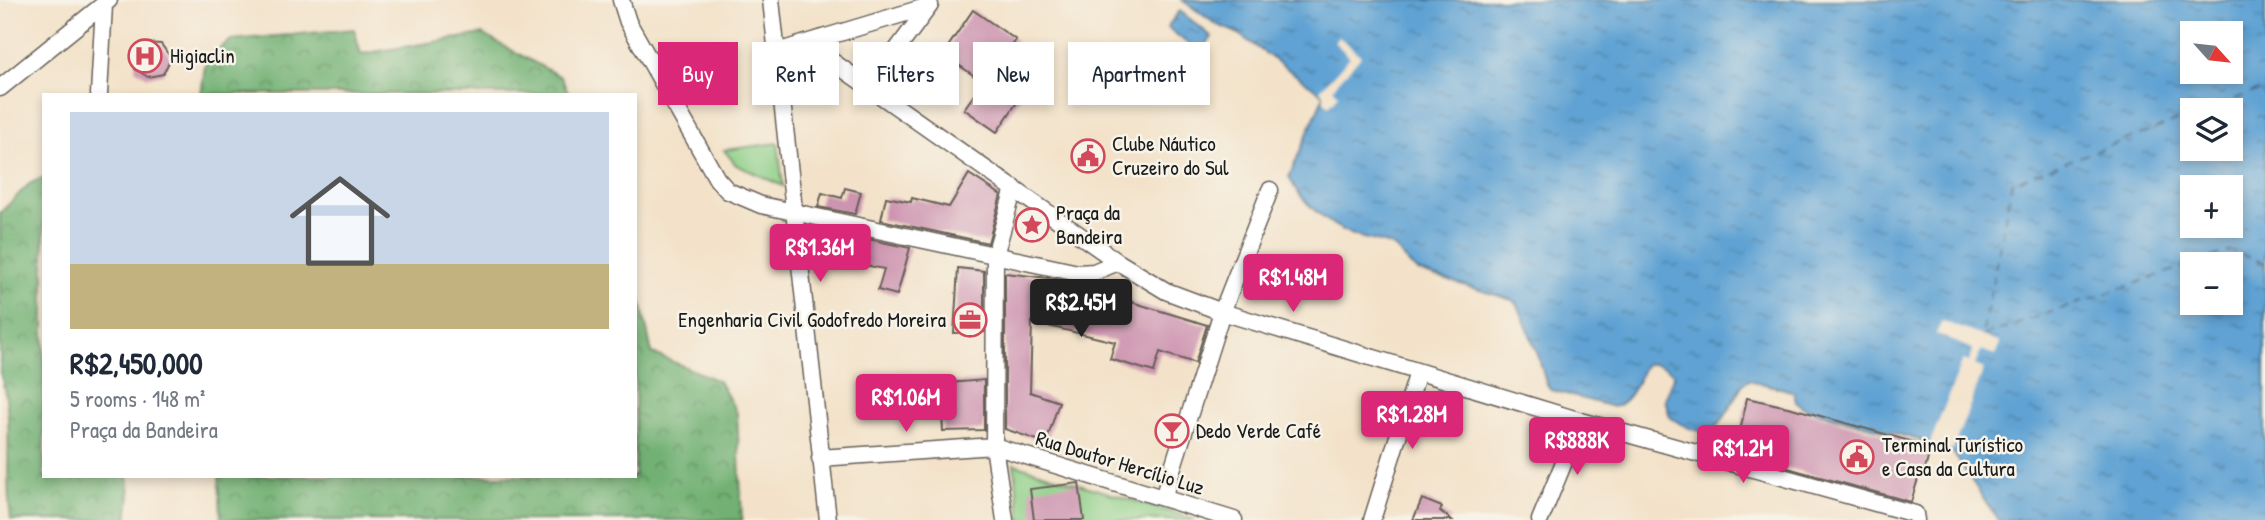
<!DOCTYPE html>
<meta charset="utf-8">
<style>
:root{--surface:#fff;--page:#f6f6f7;--text:#1f2937;--muted:#747a83;--line:#e0e1e3;--accent:#db2777}
body{margin:0;font-family:"Patrick Hand",sans-serif;background:var(--page);color:var(--text);height:100vh;display:flex;flex-direction:column;font-size:26px;white-space:nowrap}
*{box-sizing:border-box;margin:0}
p{font-size:23px;color:var(--muted)}
.icon{flex:none;width:38px;height:38px;fill:none;stroke:currentColor;stroke-width:2;stroke-linecap:round;stroke-linejoin:round}
.map{position:relative;flex:1;overflow:hidden}
.side{position:absolute;left:42px;top:93px;width:595px;height:385px;display:flex;flex-direction:column;background:var(--surface);border-radius:0px;box-shadow:0 4px 10px #0003}
.side>*{flex:none}
.hud{position:absolute;left:658px;top:42px;width:665px;height:63px;display:flex;gap:14px}
.needle{width:46px;rotate:117deg}
.tools{position:absolute;left:2180px;top:21px;display:grid;gap:14px}
.tools a{display:grid;place-items:center;width:63px;height:63px;border-radius:0px;background:var(--surface);box-shadow:0 4px 10px #0003;font-size:35px}
.price{position:absolute;translate:-50% -60px;padding:0 16px;border-radius:7px;background:var(--accent);color:#fff;font-size:23px;line-height:46px;filter:drop-shadow(0 2px 4px #0008)}
.price::after{content:'';position:absolute;left:50%;top:42px;width:21px;height:16px;margin-left:-10px;background:inherit;clip-path:polygon(0 0,100% 0,50% 100%)}
.price.selected{background:#222;color:#fff}
ul{padding:0;list-style:none}
li{display:grid;align-content:center;gap:14px;height:371px;padding:0 28px}
li+li{border-top:2px solid var(--line)}
li span{display:grid;place-items:center;height:217px;border-radius:0px;color:#555}
li>.icon{margin-inline-start:auto}
span .icon{width:126px;height:126px;fill:#fffc;stroke-width:1}
li b{font-size:30px}
.pill{padding:0 24px;border-radius:0px;background:var(--surface);box-shadow:0 4px 10px #0003;font-size:24px;line-height:63px}
.pill.selected{background:var(--accent);color:#fff}
.map>svg:first-child{display:block}
</style>
<div class="map">
<svg width="2265" height="520" viewBox="0 0 2265 520">
<defs>
<pattern id="forest-crowns" width="20" height="18" patternUnits="userSpaceOnUse" patternTransform="scale(1.75)"><rect width="20" height="18" fill="#72b173"/><path d="M2 6a3 3 0 1 1 6 0M12 15a3 3 0 1 1 6 0" fill="none" stroke="#5d8f5e"/></pattern>
<pattern id="water-ripples" width="26" height="14" patternUnits="userSpaceOnUse" patternTransform="scale(1.75)"><rect width="26" height="14" fill="#5fa2d3"/><path d="M2 4q2-2 4 0t4 0M15 11q2-2 4 0t4 0" fill="none" stroke="#4e83aa"/></pattern>
</defs>
<rect width="100%" height="100%" fill="#f7f3e8"/>
<filter id="ink" filterUnits="userSpaceOnUse"><feTurbulence type="fractalNoise" baseFrequency=".0143" numOctaves="2"/><feDisplacementMap in="SourceGraphic" scale="14" xChannelSelector="R" yChannelSelector="G"/><feConvolveMatrix kernelMatrix="1 2 1 2 8 2 1 2 1" color-interpolation-filters="sRGB"/></filter>
<filter id="wash" filterUnits="userSpaceOnUse"><feTurbulence type="fractalNoise" baseFrequency=".00686" numOctaves="4" result="noise"/><feDisplacementMap in="SourceGraphic" scale="28" xChannelSelector="R" yChannelSelector="G"/><feGaussianBlur stdDeviation="1.57" result="paint"/><feColorMatrix in="noise" values="0 0 0 0 0 0 0 0 0 0 0 0 0 0 0 0 0 1.4 0 .05"/><feComposite in="paint" operator="in"/></filter>
<g filter="url(#wash)">
<rect width="100%" height="100%" fill="#f3e2c9"/>
<path fill="url(#forest-crowns)" stroke="#476648" stroke-width="2" d="M354,29L361,54L482,34L561,77L569,94H201L206,58L231,40Z
M44,177V476H128L130,496L127,520H11C3,471 16,420 0,373V213L29,184Z
M635,275L652,353L719,381L737,413L742,520H221L219,476H635Z"/>
<path fill="#8dce86" stroke="#547551" stroke-width="2" d="M778,143L783,186L736,165L724,150Z
M1014,464L1196,520H1021Z"/>
<path fill="url(#water-ripples)" stroke="#3e5f78" stroke-width="2" fill-rule="evenodd" d="M1182,0H2265V520H1998L1952,451L1930,443L1806,409L1796,402L1794,393L1788,390L1749,380L1742,385C1722,422 1715,449 1670,417L1665,400L1674,374C1666,366 1655,362 1645,365C1637,380 1631,403 1613,407L1551,390L1546,383L1538,355L1518,305L1512,300L1418,271C1404,263 1403,254 1395,248C1384,240 1365,240 1353,235C1328,225 1300,201 1289,177L1324,95L1237,33L1216,24ZM2193,33H2231V72H2193ZM2193,110H2231V149H2193ZM2193,187H2231V226H2193ZM2193,264H2231V303H2193Z
M1180,11L1212,37L1200,53L1167,27Z"/>
<path fill="#f3e2c9" d="M1339,37L1361,56L1333,88L1339,95L1329,106L1324,101V95L1320,90L1350,57L1334,42Z
M1942,321L2000,343L1995,355L1981,350L1975,365L1984,369L1952,451L1930,443L1963,360L1969,362L1973,349L1936,334Z"/>
<g fill="none" stroke-linecap="round" stroke-linejoin="round">
<path stroke="#3a586e" stroke-width="2" stroke-dasharray="9 7" stroke-linecap="butt" d="M2205,110L2265,88
M2193,115L2012,182L1982,336L2230,251L2265,263"/>
</g>
<g id="blocks">
<path fill="#cd94b0" d="M973,10L1016,40L996,68L1026,89L997,132L964,109L983,82L943,54Z
M145,43L161,44L171,58L163,74L148,77L135,69L136,53Z
M969,174L1001,195L988,243L881,220L886,197L911,202L912,198L949,207Z
M845,188L861,192L855,214L818,207L822,193L842,198Z
M817,228L910,248L897,295L878,290L884,269L855,263L815,262L811,237Z
M958,268L984,271V332L954,333Z
M1005,273L1056,279L1207,325L1195,363L1160,352L1154,372L1110,359L1115,342L1032,322L1030,392L1059,402L1046,443L1005,429Z
M984,380V430L943,431L942,414H951L949,383Z
M1747,398L1792,408L1931,447L1924,473L1920,472L1911,502L1784,467L1787,457L1737,446Z
M1079,483L1084,520H1034L1030,489Z
M1422,499L1442,507L1440,511L1452,520H1413Z"/>
</g>
</g>
<g filter="url(#ink)">
<use href="#blocks" fill-opacity="0" stroke="#676159" stroke-width="2"/>
<g fill="none" stroke-linecap="round" stroke-linejoin="round">
<defs>
<path id="minor" d="M621,0L628,22L717,179L728,191L761,205L1078,273L1094,272L1118,262
M771,0L828,520
M806,43L929,6
M777,52L806,43L1118,262L1166,291L1222,312L1581,421L1915,514L1916,520
M870,86L930,5
M0,88L109,0
M99,94L104,5
M820,458L994,446L1234,520
M1163,498L1222,312L1270,190
M1005,520L994,446L995,255L1014,188
M1372,520L1418,372
M1540,520L1581,421"/>
</defs>
<use href="#minor" stroke="#676159" stroke-width="19"/>
<use href="#minor" stroke="#fff" stroke-width="16"/>
</g>
</g>
<defs>
<symbol id="hospital-ring" viewBox="-11 -11 22 22"><circle r="9.5" fill="#f7f3e8" stroke="#d1495b" stroke-width="1.5"/><path d="M-5-5h3v3.5h4V-5h3V5h-3V1.5h-4V5h-3Z" fill="#d1495b"/></symbol>
<symbol id="civic-ring" viewBox="-11 -11 22 22"><circle r="9.5" fill="#f7f3e8" stroke="#d1495b" stroke-width="1.5"/><path d="M-.6-6.5H3V-4.5H.6V-3L4-1V1h2V6H-6V1h2V-1L-.6-3ZM-1.2 2.5V6h2.4V2.5Z" fill="#d1495b"/></symbol>
<symbol id="sight-ring" viewBox="-11 -11 22 22"><circle r="9.5" fill="#f7f3e8" stroke="#d1495b" stroke-width="1.5"/><path d="M0-6L1.8-2.2L6-1.7L2.9 1.2L3.7 5.4L0 3.3L-3.7 5.4L-2.9 1.2L-6-1.7L-1.8-2.2Z" fill="#d1495b"/></symbol>
<symbol id="office-ring" viewBox="-11 -11 22 22"><circle r="9.5" fill="#f7f3e8" stroke="#d1495b" stroke-width="1.5"/><path d="M-6-3h4V-5.5h4V-3h4V5H-6ZM-1-4.5V-3h2v-1.5ZM-6 0V1H6V0Z" fill="#d1495b"/></symbol>
<symbol id="bar-ring" viewBox="-11 -11 22 22"><circle r="9.5" fill="#f7f3e8" stroke="#d1495b" stroke-width="1.5"/><path d="M-6-5H6L.8 .8V4.5H3.5V6h-7V4.5H-.8V.8Z" fill="#d1495b"/></symbol>
</defs>
<g fill-rule="evenodd">
<use href="#hospital-ring" x="126" y="37" width="38" height="38"/>
<use href="#civic-ring" x="1069" y="137" width="38" height="38"/>
<use href="#sight-ring" x="1013" y="206" width="38" height="38"/>
<use href="#office-ring" x="951" y="301" width="38" height="38"/>
<use href="#bar-ring" x="1153" y="412" width="38" height="38"/>
<use href="#civic-ring" x="1838" y="438" width="38" height="38"/>
</g>
<g text-anchor="middle" stroke-width="5" stroke-linejoin="round" paint-order="stroke">
<g font-size="21" fill="#1c1c1c" stroke="#f7f3e8" text-anchor="start">
<text x="170" y="63">Higiaclin</text>
<text x="1112" y="151">Clube Náutico<tspan x="1112" dy="24">Cruzeiro do Sul</tspan></text>
<text x="1056" y="220">Praça da<tspan x="1056" dy="24">Bandeira</tspan></text>
<text x="946" y="327" text-anchor="end">Engenharia Civil Godofredo Moreira</text>
<text x="1196" y="438">Dedo Verde Café</text>
<text x="1882" y="452">Terminal Turístico<tspan x="1882" dy="24">e Casa da Cultura</tspan></text>
</g>
<g font-size="21" fill="#1c1c1c" stroke="#f7f3e8">
<text transform="translate(1120 463) rotate(17)" y="7">Rua Doutor Hercílio Luz</text>
</g>
</g>
</svg>
<div class="tools">
<a><svg class="needle" viewBox="-14 -14 28 28"><path d="M0-13l5 13h-10z" fill="#e53935"/><path d="M0 13l5-13h-10z" fill="#747a83"/></svg></a>
<a><svg class="icon" aria-label="layers" viewBox="0 0 24 24"><path d="M12 4l9 5-9 5-9-5zM3 14l9 5 9-5"/></svg></a>
<a>+</a>
<a>−</a>
</div>
<b class="price" style="left:820px;top:284px">R$1.36M</b>
<b class="price" style="left:1293px;top:314px">R$1.48M</b>
<b class="price selected" style="left:1081px;top:339px">R$2.45M</b>
<b class="price" style="left:906px;top:434px">R$1.06M</b>
<b class="price" style="left:1412px;top:451px">R$1.28M</b>
<b class="price" style="left:1577px;top:477px">R$888K</b>
<b class="price" style="left:1743px;top:485px">R$1.2M</b>
<div class="hud">
<a class="pill selected">Buy</a>
<a class="pill">Rent</a>
<a class="pill">Filters</a>
<a class="pill">New</a>
<a class="pill">Apartment</a>
</div>
<section class="side">
<ul>
<li><span style="background:linear-gradient(#c9d6e8 70%,#c2b280 0)"><svg class="icon" aria-label="home" viewBox="0 0 24 24"><path d="M3 11l9-7 9 7M6 9v11h12V9"/></svg></span><div><b>R$2,450,000</b><p>5 rooms · 148 m²</p><p>Praça da Bandeira</p></div></li>
</ul>
</section>
</div>
